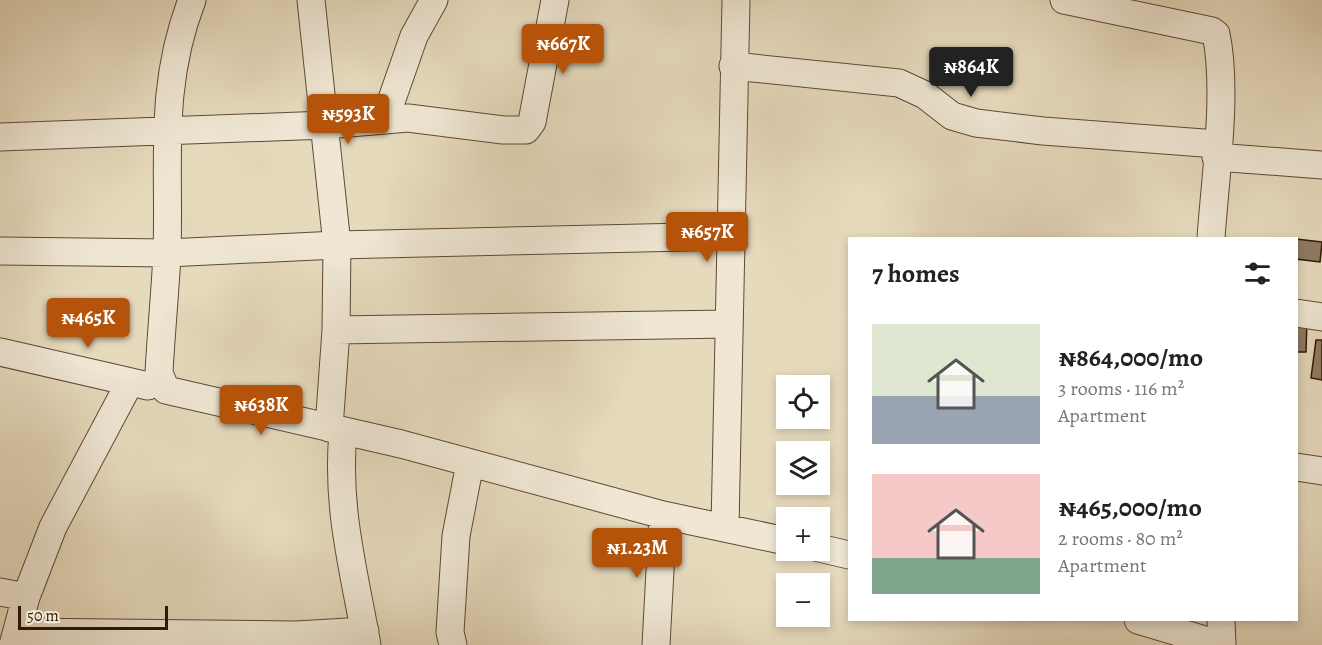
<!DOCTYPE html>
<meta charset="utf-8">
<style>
:root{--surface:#fff;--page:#f6f6f6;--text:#222;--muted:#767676;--accent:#b45309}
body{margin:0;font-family:Alegreya,serif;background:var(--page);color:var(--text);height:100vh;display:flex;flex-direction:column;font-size:22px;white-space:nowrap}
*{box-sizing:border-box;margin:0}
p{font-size:20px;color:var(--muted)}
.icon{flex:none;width:33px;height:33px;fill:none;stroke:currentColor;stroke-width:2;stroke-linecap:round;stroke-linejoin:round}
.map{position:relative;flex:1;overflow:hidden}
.drawer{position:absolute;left:848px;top:237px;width:450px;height:384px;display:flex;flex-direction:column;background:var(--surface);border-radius:0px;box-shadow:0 3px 9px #0003}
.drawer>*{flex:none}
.buttons{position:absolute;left:776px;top:375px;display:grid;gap:12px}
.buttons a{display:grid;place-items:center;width:54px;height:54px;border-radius:0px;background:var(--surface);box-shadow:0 3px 9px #0003;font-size:30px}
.scale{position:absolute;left:18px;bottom:15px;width:150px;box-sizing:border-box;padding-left:6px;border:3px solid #311906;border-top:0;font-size:16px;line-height:21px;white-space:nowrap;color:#311906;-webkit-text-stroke:4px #efe7d4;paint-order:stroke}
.price{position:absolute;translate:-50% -51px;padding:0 14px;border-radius:6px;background:var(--accent);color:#fff;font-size:20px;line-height:39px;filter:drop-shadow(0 2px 3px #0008)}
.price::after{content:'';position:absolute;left:50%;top:36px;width:18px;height:14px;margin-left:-9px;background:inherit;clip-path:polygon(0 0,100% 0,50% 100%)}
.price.active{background:#222;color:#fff}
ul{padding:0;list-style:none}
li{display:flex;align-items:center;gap:18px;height:150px;padding:0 24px}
li span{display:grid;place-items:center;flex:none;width:168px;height:120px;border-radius:0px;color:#555}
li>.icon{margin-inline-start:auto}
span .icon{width:72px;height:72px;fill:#fffc;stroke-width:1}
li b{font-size:26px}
h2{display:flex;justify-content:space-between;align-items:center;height:72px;padding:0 24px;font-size:26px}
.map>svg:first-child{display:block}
</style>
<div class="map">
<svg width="1322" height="645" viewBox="0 0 1322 645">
<rect width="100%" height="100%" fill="#e6dabd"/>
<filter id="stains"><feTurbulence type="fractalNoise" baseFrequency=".00333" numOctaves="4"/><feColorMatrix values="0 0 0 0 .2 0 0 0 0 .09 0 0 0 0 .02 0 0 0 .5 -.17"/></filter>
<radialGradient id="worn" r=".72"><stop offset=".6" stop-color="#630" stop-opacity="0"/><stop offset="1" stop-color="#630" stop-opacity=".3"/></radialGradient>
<path fill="#8f7d65" stroke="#311906" stroke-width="1.5" d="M1296,239L1322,242L1320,262L1296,259Z
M1296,318L1307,319L1306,352H1296Z
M1316,340H1322V380L1311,378Z"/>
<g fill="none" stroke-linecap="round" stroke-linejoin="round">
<defs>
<path id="minor" d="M192,0C158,88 170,163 167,254C165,294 161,334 159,373L166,390L401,444L663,515L786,541
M311,0L337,245L336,330L329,428
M1064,0L1212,31L1216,34C1228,90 1215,179 1211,238
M733,66L899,83L925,95L952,116L976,123L1043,131L1217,144
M385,119L414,36L434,0
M0,137L326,125L408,118L503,130H526L532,122L555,0
M1216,157L1322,165
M0,251L167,253L337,245L730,236
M1296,313L1322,317
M336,330L729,324
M0,352L148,386
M343,432C336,508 354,571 367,645
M1296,467L1322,471
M725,528L736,0
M819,548L849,555
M0,592L26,597
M1138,620L1221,645
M1221,620L1222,645
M17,632L296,635L365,631
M13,645L26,597L53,527L130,382
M453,645L450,632L456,536L470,463
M656,645L663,515"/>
</defs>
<use href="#minor" stroke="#5e4934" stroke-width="29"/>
<use href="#minor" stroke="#efe7d4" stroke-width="27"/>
</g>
<rect width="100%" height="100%" filter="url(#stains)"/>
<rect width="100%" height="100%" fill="url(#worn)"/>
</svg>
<div class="buttons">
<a><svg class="icon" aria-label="locate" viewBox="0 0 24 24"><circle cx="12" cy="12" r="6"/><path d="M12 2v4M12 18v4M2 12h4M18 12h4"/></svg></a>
<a><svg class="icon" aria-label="layers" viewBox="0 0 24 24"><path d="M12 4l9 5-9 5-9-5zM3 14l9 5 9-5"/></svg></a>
<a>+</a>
<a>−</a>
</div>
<div class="scale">50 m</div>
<b class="price" style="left:563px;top:75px">₦667K</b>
<b class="price active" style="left:971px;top:98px">₦864K</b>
<b class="price" style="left:348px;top:145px">₦593K</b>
<b class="price" style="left:707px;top:263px">₦657K</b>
<b class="price" style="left:88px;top:349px">₦465K</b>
<b class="price" style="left:261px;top:436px">₦638K</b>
<b class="price" style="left:637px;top:579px">₦1.23M</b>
<section class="drawer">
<h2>7 homes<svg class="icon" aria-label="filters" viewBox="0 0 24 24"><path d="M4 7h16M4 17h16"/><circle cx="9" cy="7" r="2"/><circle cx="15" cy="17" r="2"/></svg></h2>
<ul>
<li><span style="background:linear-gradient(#dfe7d0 60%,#9aa5b1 0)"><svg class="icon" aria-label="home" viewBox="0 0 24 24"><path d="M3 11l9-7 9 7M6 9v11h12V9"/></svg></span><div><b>₦864,000/mo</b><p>3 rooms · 116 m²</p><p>Apartment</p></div></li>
<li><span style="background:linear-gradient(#f6c9c9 70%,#7fa58c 0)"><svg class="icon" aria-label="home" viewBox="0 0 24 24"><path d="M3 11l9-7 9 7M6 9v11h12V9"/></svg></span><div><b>₦465,000/mo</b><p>2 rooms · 80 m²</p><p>Apartment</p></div></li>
</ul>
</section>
</div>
